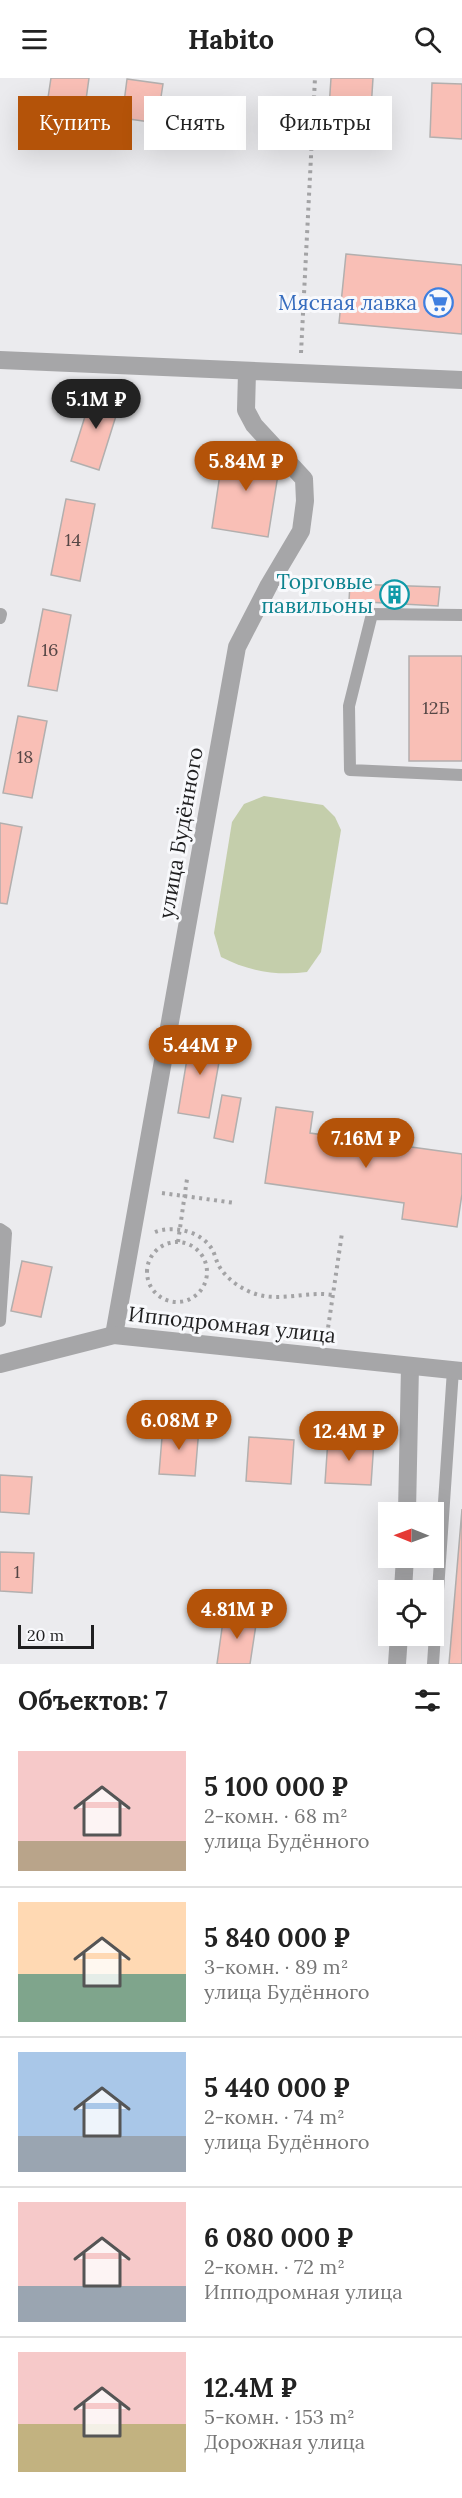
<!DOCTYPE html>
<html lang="ru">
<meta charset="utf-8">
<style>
:root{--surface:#fff;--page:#f6f6f6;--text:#222;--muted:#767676;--line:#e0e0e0;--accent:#b45309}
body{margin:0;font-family:Lora,serif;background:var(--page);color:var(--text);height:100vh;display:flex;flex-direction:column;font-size:22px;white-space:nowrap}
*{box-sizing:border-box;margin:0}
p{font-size:20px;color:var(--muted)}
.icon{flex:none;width:33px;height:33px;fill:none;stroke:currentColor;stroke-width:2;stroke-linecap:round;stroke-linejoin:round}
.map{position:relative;height:1586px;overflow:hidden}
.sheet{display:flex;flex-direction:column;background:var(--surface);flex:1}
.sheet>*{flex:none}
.top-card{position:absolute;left:18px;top:18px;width:426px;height:54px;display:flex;gap:12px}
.needle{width:39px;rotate:271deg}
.tools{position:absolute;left:378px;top:1424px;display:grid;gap:12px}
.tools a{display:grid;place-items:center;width:66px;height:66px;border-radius:0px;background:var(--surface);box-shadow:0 6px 24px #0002;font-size:30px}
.scale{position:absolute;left:18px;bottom:15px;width:76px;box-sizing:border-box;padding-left:6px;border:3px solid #1f1f20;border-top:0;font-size:16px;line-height:21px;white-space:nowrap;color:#1f1f20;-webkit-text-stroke:4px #f8f9fc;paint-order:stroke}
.price{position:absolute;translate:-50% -51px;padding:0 14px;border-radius:21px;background:var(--accent);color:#fff;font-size:20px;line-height:39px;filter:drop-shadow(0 2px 3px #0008)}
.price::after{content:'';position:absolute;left:50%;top:36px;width:18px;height:14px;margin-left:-9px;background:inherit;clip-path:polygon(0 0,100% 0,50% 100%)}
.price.current{background:#222;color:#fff}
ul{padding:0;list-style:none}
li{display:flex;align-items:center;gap:18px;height:150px;padding:0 18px}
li+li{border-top:2px solid var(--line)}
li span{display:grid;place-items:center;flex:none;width:168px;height:120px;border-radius:0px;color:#555}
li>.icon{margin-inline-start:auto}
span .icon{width:72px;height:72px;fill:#fffc;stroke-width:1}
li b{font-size:26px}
h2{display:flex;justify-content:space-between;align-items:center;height:72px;padding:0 18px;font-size:26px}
.tag{padding:0 21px;border-radius:0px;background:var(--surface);box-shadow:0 6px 24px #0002;font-size:21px;line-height:54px}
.tag.current{background:var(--accent);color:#fff}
header{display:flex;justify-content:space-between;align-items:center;height:78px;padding:0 18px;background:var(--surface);font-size:27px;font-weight:800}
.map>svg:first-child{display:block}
</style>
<header><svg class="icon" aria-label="menu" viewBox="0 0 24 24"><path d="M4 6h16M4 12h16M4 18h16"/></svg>Habito<svg class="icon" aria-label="search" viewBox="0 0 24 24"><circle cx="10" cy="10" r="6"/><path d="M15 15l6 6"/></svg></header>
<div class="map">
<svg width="462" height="1586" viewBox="0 0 462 1586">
<rect width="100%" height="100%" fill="#ebebee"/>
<path fill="#c4ceab" d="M264,718L323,727L335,739L341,752L321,874L307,894C277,898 248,893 221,879L214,855L232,744L244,726Z"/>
<path fill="#f9bfb6" stroke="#b2afae" stroke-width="1.5" d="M51,0H89L82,51L44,46Z
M331,0H373L369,63L327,60Z
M127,1L163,6L157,45L122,40Z
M432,5L462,6V61L430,59Z
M346,176L462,187V256L339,245Z
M93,313L121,322L99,392L71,383Z
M224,369L281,378L268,459L212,450Z
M66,421L95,426L80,503L51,497Z
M350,506L440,509L438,528L349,523Z
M43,531L71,537L57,613L28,608Z
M409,578H462V683H409Z
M18,638L47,643L32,720L3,715Z
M0,745L22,749L7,826L0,825Z
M191,957L223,962L209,1040L178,1035Z
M222,1017L241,1020L233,1064L214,1060Z
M276,1029L313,1034L310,1055L462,1076V1116L457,1149L402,1141L404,1125L265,1105Z
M22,1183L52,1189L41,1239L11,1233Z
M163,1347L199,1350L195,1398L159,1396Z
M249,1359L294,1362L291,1406L246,1403Z
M328,1361L374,1363L371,1407L325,1405Z
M0,1397L32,1399L29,1436L0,1434Z
M462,1431V1586H449Z
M0,1474L34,1475L32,1515L0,1513Z
M224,1536L257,1540L250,1586H217Z"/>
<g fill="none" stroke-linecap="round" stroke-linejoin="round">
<path stroke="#a3a3a5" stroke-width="4" stroke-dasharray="3 4.5" stroke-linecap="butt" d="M301,275L315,0
M162,1115L235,1125
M155,1154C173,1147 201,1153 212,1171C215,1176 216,1183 219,1188C227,1202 244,1213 259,1217C283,1223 309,1213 333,1217
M178,1164L187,1101
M147 1194a30 30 0 1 1 60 0a30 30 0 1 1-60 0Z
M327,1257L342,1155"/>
<path stroke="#a6a6a8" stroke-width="12" d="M462,537L372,536L349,628L350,692L462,697
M0,540L1,536
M0,1151L6,1155L0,1243
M433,1586L453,1292"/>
<path stroke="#a6a6a8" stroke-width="18" d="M0,282L462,302
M114,1257L237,569L269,507L301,453L305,423L304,401L254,347L246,332L247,294
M407,1434L410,1288
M403,1512L405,1479
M397,1586L399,1557"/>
<path stroke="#a6a6a8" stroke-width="18" d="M0,1286L114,1257L462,1293"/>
</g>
<defs>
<symbol id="supermarket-ring" viewBox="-11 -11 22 22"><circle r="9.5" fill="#f8f9fc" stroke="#3f7fe0" stroke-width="1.5"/><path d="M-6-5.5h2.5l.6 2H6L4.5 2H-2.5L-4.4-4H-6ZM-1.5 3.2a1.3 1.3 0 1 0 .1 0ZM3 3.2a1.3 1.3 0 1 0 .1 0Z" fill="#3f7fe0"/></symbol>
<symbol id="building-ring" viewBox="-11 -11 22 22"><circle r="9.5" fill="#f8f9fc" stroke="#0f9aa8" stroke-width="1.5"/><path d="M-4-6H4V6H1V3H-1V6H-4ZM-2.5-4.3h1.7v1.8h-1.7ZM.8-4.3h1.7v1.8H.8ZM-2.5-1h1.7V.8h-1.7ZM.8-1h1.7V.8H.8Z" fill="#0f9aa8"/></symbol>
</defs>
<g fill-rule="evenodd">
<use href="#supermarket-ring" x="422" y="208" width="33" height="33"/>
<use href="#building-ring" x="378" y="500" width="33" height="33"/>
</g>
<g text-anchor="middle" stroke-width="6" stroke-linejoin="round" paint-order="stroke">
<g font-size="18" fill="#564746">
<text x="73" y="468">14</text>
<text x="50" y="578">16</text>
<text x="436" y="636">12Б</text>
<text x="25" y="685">18</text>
<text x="17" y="1500">1</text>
</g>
<g font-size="21" fill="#366cbe" stroke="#f8f9fc" text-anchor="end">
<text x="417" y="232">Мясная лавка</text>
</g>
<g font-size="21" fill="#0d838f" stroke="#f8f9fc" text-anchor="end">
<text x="373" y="511">Торговые<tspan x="373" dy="24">павильоны</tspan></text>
</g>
<g font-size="21" fill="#1f1f20" stroke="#f8f9fc">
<text transform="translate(181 755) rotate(-80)" y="7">улица Будённого</text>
<text transform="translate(232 1247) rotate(6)" y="7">Ипподромная улица</text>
</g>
</g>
</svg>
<div class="tools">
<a><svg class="needle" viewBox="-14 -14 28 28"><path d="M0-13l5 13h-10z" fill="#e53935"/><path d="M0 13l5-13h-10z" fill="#767676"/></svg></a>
<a><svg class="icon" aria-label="locate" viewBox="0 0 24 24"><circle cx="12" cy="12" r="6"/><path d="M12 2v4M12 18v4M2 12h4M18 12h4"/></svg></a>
</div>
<div class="scale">20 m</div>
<b class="price current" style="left:96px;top:352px">5.1M ₽</b>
<b class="price" style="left:246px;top:414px">5.84M ₽</b>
<b class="price" style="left:200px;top:998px">5.44M ₽</b>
<b class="price" style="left:366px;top:1091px">7.16M ₽</b>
<b class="price" style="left:179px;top:1373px">6.08M ₽</b>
<b class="price" style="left:349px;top:1384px">12.4M ₽</b>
<b class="price" style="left:237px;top:1562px">4.81M ₽</b>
<div class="top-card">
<a class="tag current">Купить</a>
<a class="tag">Снять</a>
<a class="tag">Фильтры</a>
</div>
</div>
<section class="sheet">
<h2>Объектов: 7<svg class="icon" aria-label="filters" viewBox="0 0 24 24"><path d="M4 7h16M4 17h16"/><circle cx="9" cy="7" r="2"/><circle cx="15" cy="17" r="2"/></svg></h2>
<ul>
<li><span style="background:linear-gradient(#f6c9c9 75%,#b9a48a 0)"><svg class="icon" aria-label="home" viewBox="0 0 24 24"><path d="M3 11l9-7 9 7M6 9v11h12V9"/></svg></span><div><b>5 100 000 ₽</b><p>2-комн. · 68 m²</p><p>улица Будённого</p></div></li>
<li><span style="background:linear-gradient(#ffd9b3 60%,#7fa58c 0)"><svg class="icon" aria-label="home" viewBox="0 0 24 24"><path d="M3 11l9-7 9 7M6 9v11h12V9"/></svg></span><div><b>5 840 000 ₽</b><p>3-комн. · 89 m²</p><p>улица Будённого</p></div></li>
<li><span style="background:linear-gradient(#a9c7e8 70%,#9aa5b1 0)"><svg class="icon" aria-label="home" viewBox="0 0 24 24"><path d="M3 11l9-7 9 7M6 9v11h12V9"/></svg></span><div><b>5 440 000 ₽</b><p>2-комн. · 74 m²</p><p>улица Будённого</p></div></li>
<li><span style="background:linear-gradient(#f6c9c9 70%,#9aa5b1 0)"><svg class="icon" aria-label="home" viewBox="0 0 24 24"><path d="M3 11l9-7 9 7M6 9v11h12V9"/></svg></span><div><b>6 080 000 ₽</b><p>2-комн. · 72 m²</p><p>Ипподромная улица</p></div></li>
<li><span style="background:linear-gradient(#f6c9c9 60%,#c2b280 0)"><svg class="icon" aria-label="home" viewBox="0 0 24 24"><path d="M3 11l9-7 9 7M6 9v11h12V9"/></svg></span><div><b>12.4M ₽</b><p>5-комн. · 153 m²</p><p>Дорожная улица</p></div></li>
</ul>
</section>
